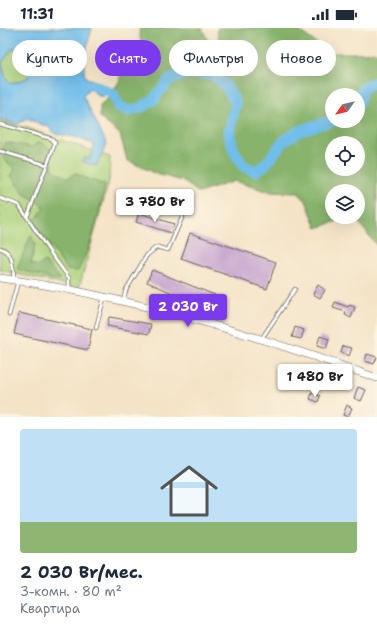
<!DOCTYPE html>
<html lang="ru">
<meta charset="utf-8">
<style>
:root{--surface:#fff;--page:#f2f2f3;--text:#1f2937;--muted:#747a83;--line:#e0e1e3;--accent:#7c3aed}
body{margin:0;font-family:"Shantell Sans",sans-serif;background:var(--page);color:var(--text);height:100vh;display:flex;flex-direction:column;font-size:15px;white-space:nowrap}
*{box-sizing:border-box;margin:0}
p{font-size:13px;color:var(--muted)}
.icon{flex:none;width:22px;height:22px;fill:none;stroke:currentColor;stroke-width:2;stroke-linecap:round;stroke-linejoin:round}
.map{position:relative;height:389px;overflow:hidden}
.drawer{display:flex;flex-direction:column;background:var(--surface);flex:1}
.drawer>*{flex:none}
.top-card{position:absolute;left:12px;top:12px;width:353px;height:36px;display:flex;gap:8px}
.needle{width:26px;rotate:236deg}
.fabs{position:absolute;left:325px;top:60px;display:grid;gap:8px}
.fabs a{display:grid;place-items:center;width:40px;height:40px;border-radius:50%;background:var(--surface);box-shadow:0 4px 16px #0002;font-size:20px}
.price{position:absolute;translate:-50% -34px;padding:0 9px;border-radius:4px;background:#fff;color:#222;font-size:13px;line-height:26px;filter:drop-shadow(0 1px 2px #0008)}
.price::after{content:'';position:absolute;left:50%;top:24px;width:12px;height:9px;margin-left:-6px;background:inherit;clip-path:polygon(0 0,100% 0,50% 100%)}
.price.active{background:var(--accent);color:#fff}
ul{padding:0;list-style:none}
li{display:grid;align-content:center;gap:8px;height:212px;padding:0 20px}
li+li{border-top:1px solid var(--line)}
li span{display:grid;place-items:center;height:124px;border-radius:4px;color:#555}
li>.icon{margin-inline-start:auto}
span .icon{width:72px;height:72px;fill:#fffc;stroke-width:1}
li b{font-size:17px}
.chip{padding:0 14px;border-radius:18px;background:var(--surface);box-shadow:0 4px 16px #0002;font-size:14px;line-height:36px}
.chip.active{background:var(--accent);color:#fff}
.status{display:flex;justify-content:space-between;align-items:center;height:28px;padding:0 20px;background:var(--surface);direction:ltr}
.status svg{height:11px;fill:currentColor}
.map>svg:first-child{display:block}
</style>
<div class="status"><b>11:31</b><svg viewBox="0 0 49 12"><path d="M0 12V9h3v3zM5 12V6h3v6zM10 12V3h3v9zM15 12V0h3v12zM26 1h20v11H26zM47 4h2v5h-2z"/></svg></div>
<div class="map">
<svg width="377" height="389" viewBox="0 0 377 389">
<rect width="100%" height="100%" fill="#fcf5e5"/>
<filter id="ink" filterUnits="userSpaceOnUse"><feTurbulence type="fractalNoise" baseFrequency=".025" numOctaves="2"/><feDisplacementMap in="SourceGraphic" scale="8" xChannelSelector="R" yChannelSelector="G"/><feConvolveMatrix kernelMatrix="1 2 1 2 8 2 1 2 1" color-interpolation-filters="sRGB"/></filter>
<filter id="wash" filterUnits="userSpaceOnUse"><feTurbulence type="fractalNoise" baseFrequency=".012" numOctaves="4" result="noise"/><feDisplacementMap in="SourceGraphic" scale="16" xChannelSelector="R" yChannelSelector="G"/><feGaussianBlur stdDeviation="0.9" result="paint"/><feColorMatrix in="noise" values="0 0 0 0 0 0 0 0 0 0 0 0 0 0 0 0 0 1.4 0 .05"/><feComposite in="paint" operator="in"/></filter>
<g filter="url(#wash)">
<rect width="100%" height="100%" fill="#f4e3c6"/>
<path fill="#aad17c" stroke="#63764c" d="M12,21H25L36,37L27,50L10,56L5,49L2,35Z
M0,93L27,100L110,129L109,153L79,260L0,242Z"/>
<path fill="#87b36c" stroke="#526844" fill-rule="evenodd" d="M139,0H202L212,21L217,23L219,10L217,2L218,0H295L330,25H354L377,24V218L357,192H340L317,200L306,173L298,165L269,164L234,153L199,165L183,153L156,146L127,132L120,106L100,90V78L109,69L119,54L122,37L130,23L141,16ZM332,67H358V93H332ZM332,115H358V141H332ZM332,163H358V189H332Z
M4,114L32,119L39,114L50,120L53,142L68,150L75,145L85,150L105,157L98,191L89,219L78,243L67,242L33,194L45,180L37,173L24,166L11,148L15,141L3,130Z
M31,207L35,216L31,236L39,238L44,233L60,251L55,252L17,241Z"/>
<path fill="#71beeb" stroke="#466d84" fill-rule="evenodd" d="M0,0H92C89,12 80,40 86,50L99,54L108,60L104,69L96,67L94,63L89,61L83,68L107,116L96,138L82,133L84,130H90L94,116L74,109L55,106L49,99L27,91L17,96L0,91ZM12,21H25L36,37L27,50L10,56L5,49L2,35Z"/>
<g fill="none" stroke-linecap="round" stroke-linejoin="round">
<path stroke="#71beeb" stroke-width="11" d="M95,58L113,66L118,78L128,83L140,80L152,73L169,52L187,45L213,47L226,58L236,75L229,104L233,121L243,138L256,143C270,136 273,123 284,113C298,101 314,98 332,93
M358,77L362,61L377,53"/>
</g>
<g id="blocks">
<path fill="#c5a0cd" d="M139,185L174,196L171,205L136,194Z
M190,205L276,234L267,261L181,231Z
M152,242L225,271L220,283L188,270L185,276L173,271L175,266L147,254Z
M318,257L325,262L320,270L313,266Z
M335,274L348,279L349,277L355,279L351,290L345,287L346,284L333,280Z
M19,285L92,301L88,322L14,306Z
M109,289L151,296L149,306L107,298Z
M295,299L304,302L301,311L292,309Z
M320,308L329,311L326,321L317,318Z
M343,318L352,320L349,328L341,325Z
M367,326L377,329L374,336L365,333Z
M323,347L333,350L331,357L328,356L326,360L322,359Z
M358,359L366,362L361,373L354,370Z
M312,365L320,368L318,374L310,371Z
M347,377L352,380L348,389L343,387Z"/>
</g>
</g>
<g filter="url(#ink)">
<use href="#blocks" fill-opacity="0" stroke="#686258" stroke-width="1"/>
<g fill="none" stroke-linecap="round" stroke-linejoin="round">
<defs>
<path id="service" d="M0,96L52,111L55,115L47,137L0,123
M0,170L19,177L47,220L69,250V261
M27,189L47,137
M0,220C14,224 13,240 14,252
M123,273L126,262L147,227L157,219L168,222L185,183
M9,287L18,253
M96,300L104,270
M262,310L295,261"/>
<path id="tertiary" d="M0,250C35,255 70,261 104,269C197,289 288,319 377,350"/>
</defs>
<use href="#service" stroke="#686258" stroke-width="4.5"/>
<use href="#tertiary" stroke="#686258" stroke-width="8"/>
<use href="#service" stroke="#fff" stroke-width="3"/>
<use href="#tertiary" stroke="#fff" stroke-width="7"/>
</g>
</g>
</svg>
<div class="fabs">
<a><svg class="needle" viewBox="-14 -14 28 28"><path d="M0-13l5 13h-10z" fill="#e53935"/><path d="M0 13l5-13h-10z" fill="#747a83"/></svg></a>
<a><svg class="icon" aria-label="locate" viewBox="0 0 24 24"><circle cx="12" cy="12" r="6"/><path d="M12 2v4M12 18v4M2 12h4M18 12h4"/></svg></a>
<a><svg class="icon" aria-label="layers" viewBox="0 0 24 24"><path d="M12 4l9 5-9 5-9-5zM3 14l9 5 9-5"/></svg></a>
</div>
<b class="price" style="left:155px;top:195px">3 780 Br</b>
<b class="price active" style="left:188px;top:300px">2 030 Br</b>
<b class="price" style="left:315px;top:370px">1 480 Br</b>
<div class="top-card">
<a class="chip">Купить</a>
<a class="chip active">Снять</a>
<a class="chip">Фильтры</a>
<a class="chip">Новое</a>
</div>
</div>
<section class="drawer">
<ul>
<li><span style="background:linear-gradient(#bfe0f5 75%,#8fb573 0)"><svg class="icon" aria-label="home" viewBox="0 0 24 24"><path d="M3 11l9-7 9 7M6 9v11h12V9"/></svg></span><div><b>2 030 Br/мес.</b><p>3-комн. · 80 m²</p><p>Квартира</p></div></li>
</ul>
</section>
